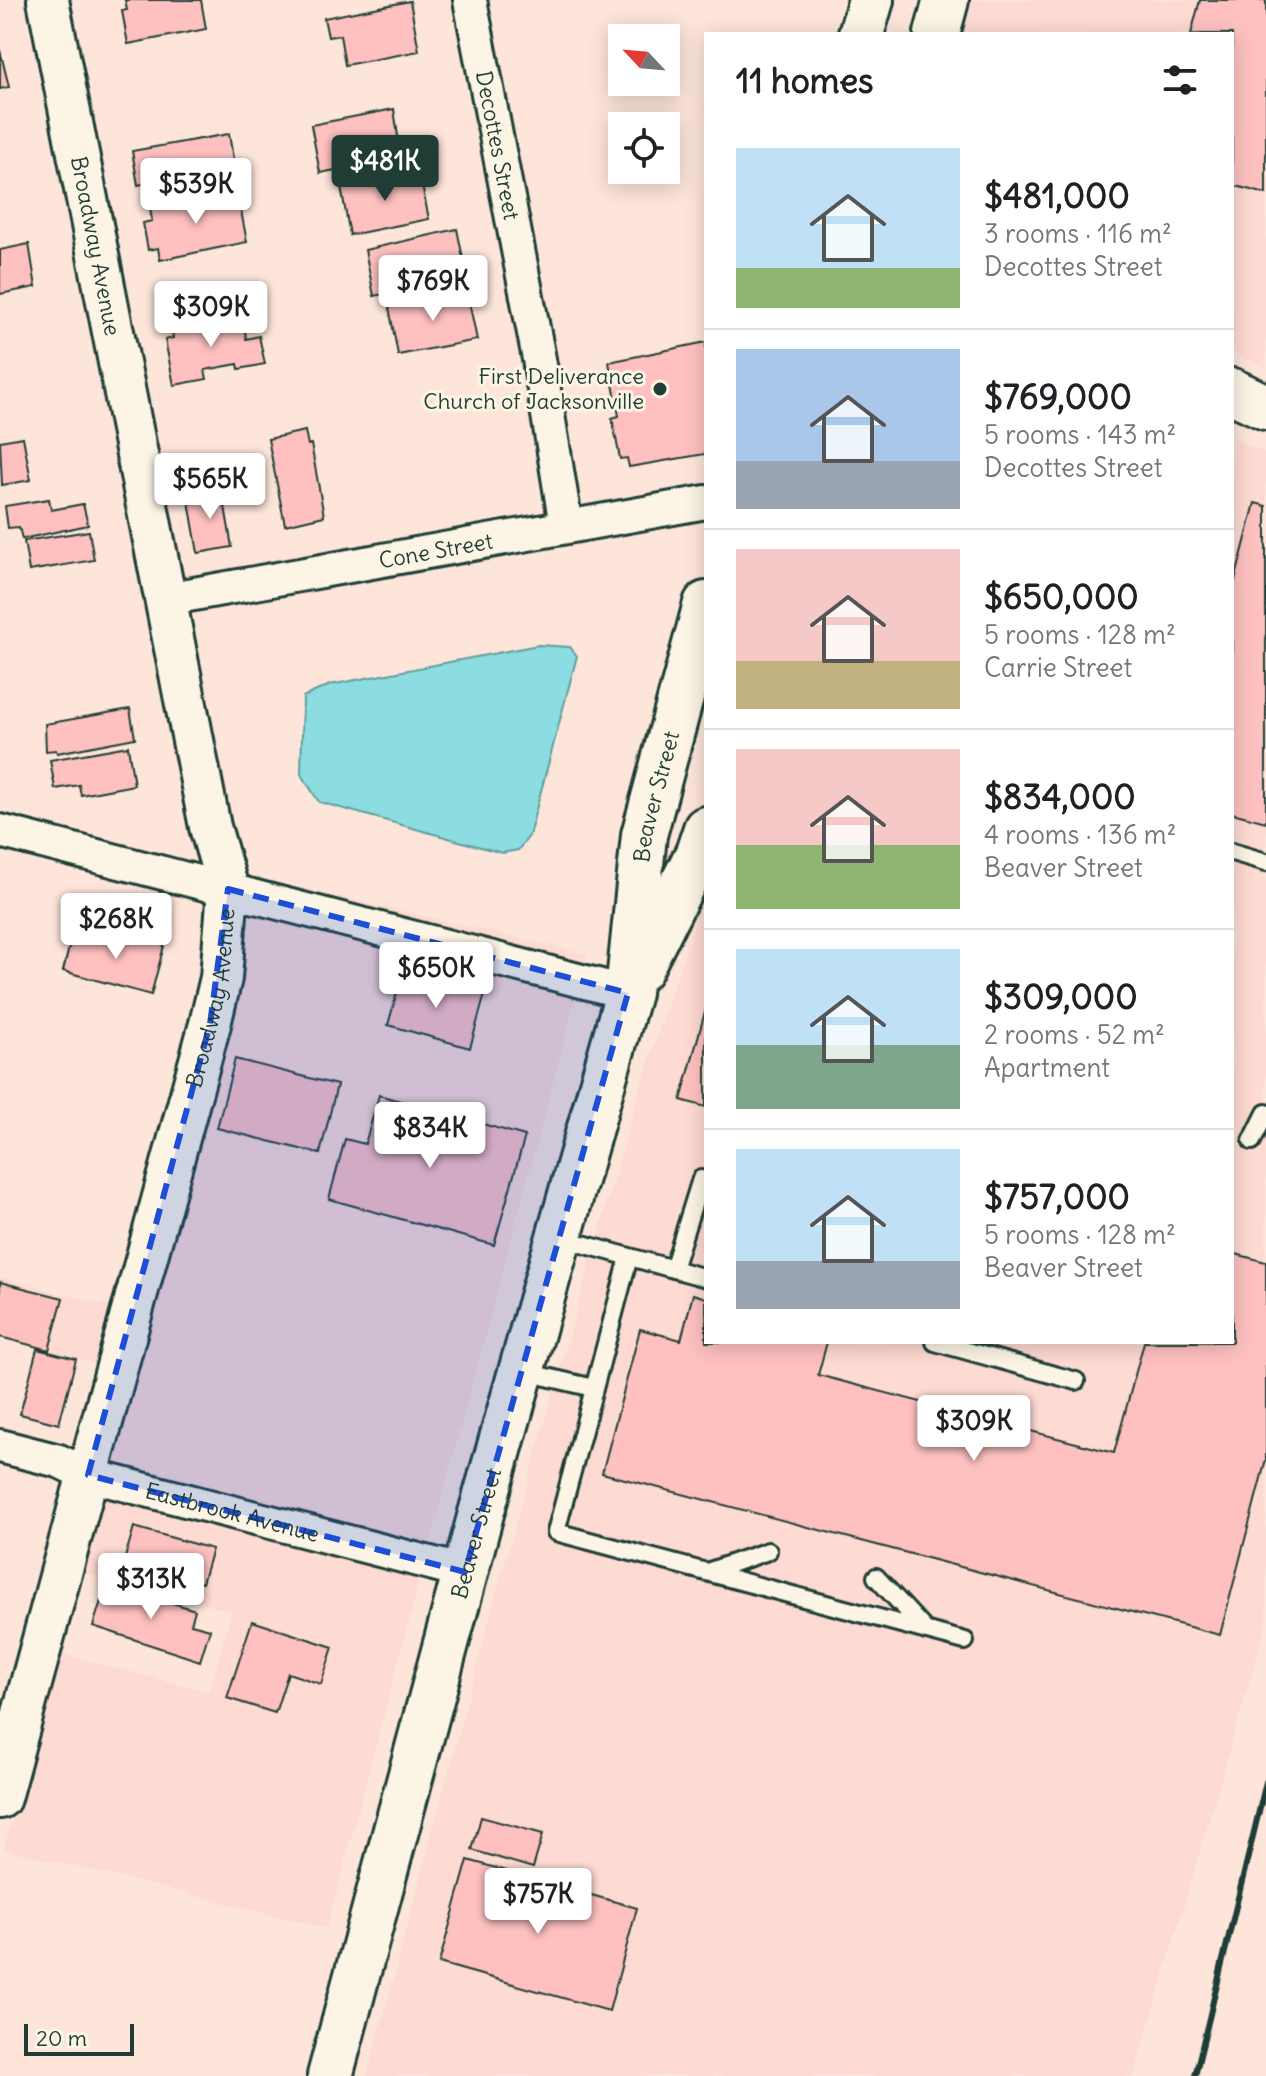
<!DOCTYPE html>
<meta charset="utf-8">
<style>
:root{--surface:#fff;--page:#f6f6f6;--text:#202124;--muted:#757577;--line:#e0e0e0;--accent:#1f3d34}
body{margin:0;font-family:Delius,sans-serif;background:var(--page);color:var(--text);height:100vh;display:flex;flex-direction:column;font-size:30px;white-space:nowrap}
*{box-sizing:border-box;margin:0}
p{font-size:26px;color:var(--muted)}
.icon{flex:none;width:44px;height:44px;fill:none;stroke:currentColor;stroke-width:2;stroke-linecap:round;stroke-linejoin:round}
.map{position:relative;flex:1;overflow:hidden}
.sheet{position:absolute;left:704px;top:32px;width:530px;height:1312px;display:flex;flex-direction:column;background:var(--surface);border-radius:0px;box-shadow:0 4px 20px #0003}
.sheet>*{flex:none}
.needle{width:52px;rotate:296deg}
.controls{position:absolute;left:608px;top:24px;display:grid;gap:16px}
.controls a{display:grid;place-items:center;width:72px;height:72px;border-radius:0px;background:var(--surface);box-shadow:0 4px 20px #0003;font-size:40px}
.scale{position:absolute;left:24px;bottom:20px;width:110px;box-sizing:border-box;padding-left:8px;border:4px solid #1f3d34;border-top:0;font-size:22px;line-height:28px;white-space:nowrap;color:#1f3d34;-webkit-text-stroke:6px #fcf5e5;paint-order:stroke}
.price{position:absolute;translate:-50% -68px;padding:0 18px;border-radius:8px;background:#fff;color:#222;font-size:26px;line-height:52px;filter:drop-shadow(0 2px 4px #0008)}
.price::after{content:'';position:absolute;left:50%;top:48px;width:24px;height:18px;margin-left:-12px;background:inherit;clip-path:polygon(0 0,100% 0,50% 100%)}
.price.current{background:var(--accent);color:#fff}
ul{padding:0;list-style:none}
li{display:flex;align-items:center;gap:24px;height:200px;padding:0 32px}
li+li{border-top:2px solid var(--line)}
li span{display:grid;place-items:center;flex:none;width:224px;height:160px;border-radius:0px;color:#555}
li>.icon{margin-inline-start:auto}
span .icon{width:96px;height:96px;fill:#fffc;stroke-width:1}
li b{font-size:34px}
h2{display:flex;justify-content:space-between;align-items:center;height:96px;padding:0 32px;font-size:34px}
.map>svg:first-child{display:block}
</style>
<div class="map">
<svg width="1266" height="2076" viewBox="0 0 1266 2076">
<rect width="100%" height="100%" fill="#fde5da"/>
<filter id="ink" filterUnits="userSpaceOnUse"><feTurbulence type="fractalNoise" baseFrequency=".0125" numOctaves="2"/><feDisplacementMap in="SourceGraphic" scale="16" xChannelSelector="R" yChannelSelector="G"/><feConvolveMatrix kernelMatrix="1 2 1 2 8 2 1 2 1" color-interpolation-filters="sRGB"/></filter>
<g filter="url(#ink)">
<path fill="#fddad2" d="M971,0H1266V368L1232,352V34H962Z
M1232,438L1266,453V1625L1134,2076H367L498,1587L638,1094L706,889V1342H1232Z
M240,874L587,954L327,1928L4,1849L58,1653L209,1692L232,1611L80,1572L244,959Z
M0,1277L109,1306L93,1363L0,1338Z"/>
<path fill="#8bdde2" stroke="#609d9c" stroke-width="2" d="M538,645L570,647L577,656L529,836L518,850L502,853L319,802L301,774L303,697L330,685Z"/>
<path fill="#fec1c0" stroke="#1f3d34" stroke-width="2" d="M125,0H201L206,29L128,44L122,11L127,10Z
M1200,0H1266V194L1232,185V34H1191Z
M410,1L419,51L345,65L340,35L328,37L324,18Z
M0,50L9,87L0,89Z
M394,109L401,157L320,173L311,125Z
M229,134L236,176L148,193L147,183L138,185L132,151Z
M419,171L429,219L350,235L341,187Z
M237,190L247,242L160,260L158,248L148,250L143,223L152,221L150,208Z
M457,229L466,273L456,275L457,279L374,296L365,250Z
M29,244L36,287L0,294V250Z
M467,291L477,340L398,355L389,307Z
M243,316L246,339L259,336L265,364L239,369L238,364L205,370L207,379L174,385L165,340L173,338L172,330Z
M706,342L705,454L629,467L627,458L620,459L612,418L619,416L609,362Z
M305,431L308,445L311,444L324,516L285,525L268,439Z
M23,437L31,480L2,485L0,441Z
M222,489L232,547L198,553L188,496Z
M49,499L51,510L83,504L88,525L22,539L19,527L8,528L5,506Z
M1255,503L1266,506V822L1232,813V592Z
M89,531L94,560L29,571L24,541Z
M130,709L135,738L57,753L56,750L46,751L45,724Z
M128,746L134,785L81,795L79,785L55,789L50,760Z
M122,931L165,942L151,995L63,971L73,932L118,944Z
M403,971L485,994L470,1048L388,1025Z
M706,1008V1107L681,1100Z
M235,1059L337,1085L320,1154L217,1128Z
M379,1095L525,1136L494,1245L329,1199L345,1139L365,1144Z
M1232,1253L1266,1262V1459L1220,1635L602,1473L640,1329L681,1340L693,1294L706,1298V1342H827L818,1375L1114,1453L1144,1342H1232Z
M0,1282L63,1298L49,1350L0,1337Z
M37,1349L76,1359L59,1424L20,1414Z
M134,1527L212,1549L202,1583L124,1561Z
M107,1582L195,1610L191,1624L210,1629L200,1661L93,1626Z
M252,1621L333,1647L321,1684L288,1673L275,1713L227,1698Z
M481,1817L543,1834L533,1868L472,1850Z
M468,1860L637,1908L609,2011L439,1963Z"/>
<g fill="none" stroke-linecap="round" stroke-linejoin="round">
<defs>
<path id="service" d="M1232,852L1266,862
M1252,1141L1266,1113
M561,1238L706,1278
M629,1257L556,1532L965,1641
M673,1269L701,1179L706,1180
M935,1342L1076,1381
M525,1372L594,1388
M707,1572L768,1551
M876,1577L926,1631"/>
<g id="minor">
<path id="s1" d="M470,0L539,359L566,526"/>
<path id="s2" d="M166,599L706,502"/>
<path d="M0,831L628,993"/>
<path id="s3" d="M0,1446L59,1461L88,1475L465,1572"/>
</g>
<g id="tertiary">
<path id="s4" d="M0,1798L210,1024L221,978L228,889L210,827L48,0"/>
</g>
<path id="secondary" d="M1232,391L1266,407"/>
<g id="primary">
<path d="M861,34L871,0"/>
<path d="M937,34L946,0"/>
<path d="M640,969L698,853L706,829"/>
<path id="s5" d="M330,2076L480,1517L628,993L644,835L706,604"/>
</g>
</defs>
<use href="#service" stroke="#1f3d34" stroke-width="22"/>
<use href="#minor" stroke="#1f3d34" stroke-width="38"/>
<use href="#tertiary" stroke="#1f3d34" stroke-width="46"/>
<use href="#secondary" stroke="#1f3d34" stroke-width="50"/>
<use href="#primary" stroke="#1f3d34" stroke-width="50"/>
<use href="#service" stroke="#fcf5e5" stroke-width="16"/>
<use href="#minor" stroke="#fcf5e5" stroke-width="32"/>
<use href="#tertiary" stroke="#fcf5e5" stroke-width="40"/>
<use href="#secondary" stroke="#fcf5e5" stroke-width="44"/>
<use href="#primary" stroke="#fcf5e5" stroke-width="44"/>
<path stroke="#1f3d34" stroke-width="6" d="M1195,2076L1266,1782"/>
</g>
</g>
<path fill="#1d4ed8" fill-opacity="0.2" stroke="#1d4ed8" stroke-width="6" stroke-dasharray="16 10" stroke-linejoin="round" d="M228,889L628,993L465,1572L88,1475L210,1024Z"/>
<circle fill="#1f3d34" stroke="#fcf5e5" stroke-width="3" cx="660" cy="389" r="8"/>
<g text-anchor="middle" stroke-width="6" stroke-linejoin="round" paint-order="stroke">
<g font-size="22" fill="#1f3d34" stroke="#fcf5e5">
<text dy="8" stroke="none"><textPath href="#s1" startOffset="148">Decottes Street</textPath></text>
<text transform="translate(96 246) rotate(79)" y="8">Broadway Avenue</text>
<text dy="8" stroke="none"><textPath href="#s2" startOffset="274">Cone Street</textPath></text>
<text dy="8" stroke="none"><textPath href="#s5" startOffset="1322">Beaver Street</textPath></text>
<text dy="8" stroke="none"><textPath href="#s4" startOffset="828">Broadway Avenue</textPath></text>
<text dy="8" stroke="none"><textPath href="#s3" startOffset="242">Eastbrook Avenue</textPath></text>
<text dy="8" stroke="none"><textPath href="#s5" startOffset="562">Beaver Street</textPath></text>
</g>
<g font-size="22" fill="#1f3d34" stroke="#fcf5e5" text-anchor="end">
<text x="644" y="384">First Deliverance<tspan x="644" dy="25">Church of Jacksonville</tspan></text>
</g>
</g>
</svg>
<div class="controls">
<a><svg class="needle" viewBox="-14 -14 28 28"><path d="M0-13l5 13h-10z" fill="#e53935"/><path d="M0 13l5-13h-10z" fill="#757577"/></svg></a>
<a><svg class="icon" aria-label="locate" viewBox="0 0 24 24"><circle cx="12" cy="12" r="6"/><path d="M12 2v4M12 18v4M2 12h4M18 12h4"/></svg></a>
</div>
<div class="scale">20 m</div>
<b class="price current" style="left:385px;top:203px">$481K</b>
<b class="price" style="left:196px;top:226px">$539K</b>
<b class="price" style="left:433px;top:323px">$769K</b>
<b class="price" style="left:211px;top:349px">$309K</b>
<b class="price" style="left:210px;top:521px">$565K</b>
<b class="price" style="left:116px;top:961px">$268K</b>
<b class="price" style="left:436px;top:1010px">$650K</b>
<b class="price" style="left:430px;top:1170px">$834K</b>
<b class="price" style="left:974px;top:1463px">$309K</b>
<b class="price" style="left:151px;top:1621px">$313K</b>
<b class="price" style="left:538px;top:1936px">$757K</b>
<section class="sheet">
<h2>11 homes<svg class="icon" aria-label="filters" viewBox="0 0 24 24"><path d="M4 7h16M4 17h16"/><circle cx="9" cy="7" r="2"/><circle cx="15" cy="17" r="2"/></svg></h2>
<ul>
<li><span style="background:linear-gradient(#bfe0f5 75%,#8fb573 0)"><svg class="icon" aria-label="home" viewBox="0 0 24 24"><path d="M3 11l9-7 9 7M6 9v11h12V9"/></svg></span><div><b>$481,000</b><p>3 rooms · 116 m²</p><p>Decottes Street</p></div></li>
<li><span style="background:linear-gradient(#a9c7e8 70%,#9aa5b1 0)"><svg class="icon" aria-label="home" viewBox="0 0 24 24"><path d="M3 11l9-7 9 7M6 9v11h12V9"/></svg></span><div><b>$769,000</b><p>5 rooms · 143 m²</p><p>Decottes Street</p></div></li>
<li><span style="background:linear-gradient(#f6c9c9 70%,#c2b280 0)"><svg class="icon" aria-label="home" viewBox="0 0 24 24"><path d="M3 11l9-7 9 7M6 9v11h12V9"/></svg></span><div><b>$650,000</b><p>5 rooms · 128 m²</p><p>Carrie Street</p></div></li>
<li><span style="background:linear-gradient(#f6c9c9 60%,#8fb573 0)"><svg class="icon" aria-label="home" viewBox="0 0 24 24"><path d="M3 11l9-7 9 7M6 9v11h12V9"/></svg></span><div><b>$834,000</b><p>4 rooms · 136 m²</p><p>Beaver Street</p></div></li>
<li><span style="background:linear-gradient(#bfe0f5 60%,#7fa58c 0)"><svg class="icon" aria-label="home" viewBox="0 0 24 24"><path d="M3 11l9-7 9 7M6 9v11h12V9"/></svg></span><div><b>$309,000</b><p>2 rooms · 52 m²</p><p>Apartment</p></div></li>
<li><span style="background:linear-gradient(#bfe0f5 70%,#9aa5b1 0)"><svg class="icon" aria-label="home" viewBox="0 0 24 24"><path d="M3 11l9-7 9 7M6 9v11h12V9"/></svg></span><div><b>$757,000</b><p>5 rooms · 128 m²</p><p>Beaver Street</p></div></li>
</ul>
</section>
</div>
